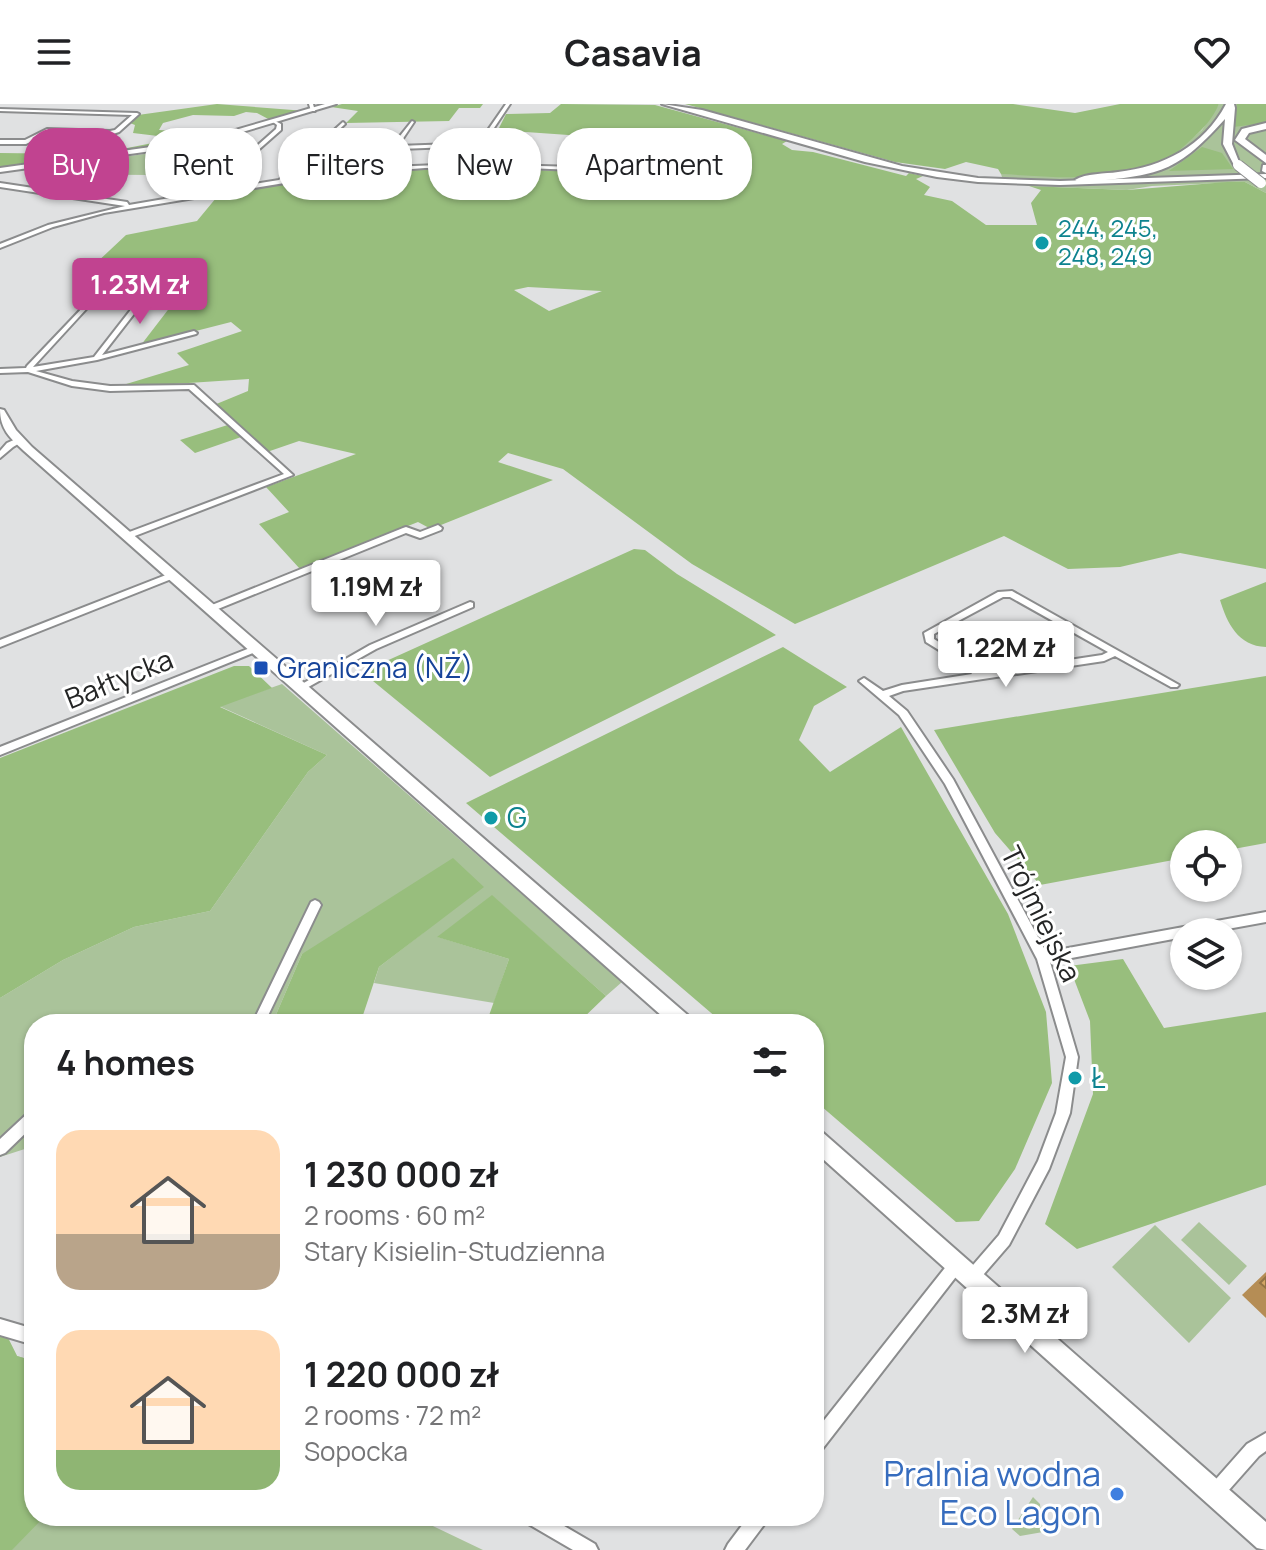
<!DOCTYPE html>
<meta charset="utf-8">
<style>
:root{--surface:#fff;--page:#f2f2f2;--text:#202124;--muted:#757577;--accent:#c14390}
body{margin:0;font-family:Manrope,sans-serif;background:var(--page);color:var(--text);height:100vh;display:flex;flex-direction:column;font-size:30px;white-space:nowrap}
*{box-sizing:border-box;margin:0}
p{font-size:26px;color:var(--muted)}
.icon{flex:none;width:44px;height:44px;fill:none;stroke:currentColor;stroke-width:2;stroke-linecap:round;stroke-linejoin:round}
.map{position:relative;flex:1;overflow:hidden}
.side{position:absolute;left:24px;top:910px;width:800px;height:512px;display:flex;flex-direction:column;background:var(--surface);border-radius:32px;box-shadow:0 2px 6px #0004}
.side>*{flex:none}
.top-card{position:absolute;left:24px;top:24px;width:800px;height:72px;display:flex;gap:16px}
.tools{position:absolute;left:1170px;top:726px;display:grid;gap:16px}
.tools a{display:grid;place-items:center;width:72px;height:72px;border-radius:50%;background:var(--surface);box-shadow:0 2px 6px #0004;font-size:40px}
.price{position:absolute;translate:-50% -68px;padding:0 18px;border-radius:8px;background:#fff;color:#222;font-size:26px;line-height:52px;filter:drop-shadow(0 2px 4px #0008)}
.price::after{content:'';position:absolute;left:50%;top:48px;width:24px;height:18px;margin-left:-12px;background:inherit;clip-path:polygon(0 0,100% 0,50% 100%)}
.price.on{background:var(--accent);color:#fff}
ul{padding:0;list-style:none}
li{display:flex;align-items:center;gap:24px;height:200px;padding:0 32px}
li span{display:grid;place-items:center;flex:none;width:224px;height:160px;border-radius:24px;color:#555}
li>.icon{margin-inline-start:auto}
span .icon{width:96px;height:96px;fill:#fffc;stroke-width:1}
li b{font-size:34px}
h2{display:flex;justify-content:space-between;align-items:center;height:96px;padding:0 32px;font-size:34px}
.pill{padding:0 28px;border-radius:32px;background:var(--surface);box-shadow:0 2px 6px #0004;font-size:28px;line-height:72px}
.pill.on{background:var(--accent);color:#fff}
header{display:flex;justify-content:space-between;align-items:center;height:104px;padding:0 32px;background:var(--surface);font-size:36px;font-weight:700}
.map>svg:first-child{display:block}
</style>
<header><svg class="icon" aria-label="menu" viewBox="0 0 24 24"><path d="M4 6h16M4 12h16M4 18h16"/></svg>Casavia<svg class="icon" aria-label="heart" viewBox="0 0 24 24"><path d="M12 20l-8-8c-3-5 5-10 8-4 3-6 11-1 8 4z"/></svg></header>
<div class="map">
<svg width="1266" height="1446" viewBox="0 0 1266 1446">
<rect width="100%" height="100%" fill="#e0e1e2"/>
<path fill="#aac39a" d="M1219,0H1266V89L1245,78L1152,82L1127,86L1029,82L1003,76L1001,70L1110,71L1190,36L1202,26Z
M209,41L180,66L150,71L28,70L29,66Z
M282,580L622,878L606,892L492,792L438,833L509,855L494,899L374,879L379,863L423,829L302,850L272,920H34V1042L0,1053V894L63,856L134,823L210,807L308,668L327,651L219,602Z
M1199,1118L1247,1162L1229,1181L1181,1136Z
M1155,1121L1231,1194L1189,1239L1112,1163Z
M0,1218L17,1252L34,1257V1412H412L483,1446H0Z
M1033,1393L1040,1400L1043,1428L1020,1432L1012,1425Z"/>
<path fill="#98be7d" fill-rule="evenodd" d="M217,0L306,7L272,17L257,9L246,8L234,12L193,11L163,19L159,26C170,26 175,29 185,32C202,36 229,26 246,22L250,24L197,37L119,49L122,45L163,37L166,33L133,29L135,21L130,19L138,11Z
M342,0H483L480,4H459L449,17L346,19L358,7L331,3Z
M561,0L655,1L787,37L782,40L792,46L813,48L906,72L909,69L923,72L916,75L930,83L924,91L952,97L986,121H1037L1031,99L1041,86L1029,82L1127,86L1227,78H1245L1266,89V465L1180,449L1120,463L1068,465L1004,432L795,520L692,460L563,365L508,349L498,358L553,376L431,425L418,418L300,465L259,420L289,408L266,383L356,350L299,337L267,348L247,331L195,349L180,336L234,319L214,301L248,287L249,275L113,284L189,261L177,249L242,227L231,218L141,241L184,185L183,181C146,185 113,189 77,177L126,131L197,117L221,88L343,68L466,62L662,73L668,34L597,37V33L498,26L506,10L550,9ZM528,183L601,187H602L549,207L514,186Z
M685,0H1013L1075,9L1120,0H1219C1213,14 1204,24 1193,34C1182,43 1173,55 1159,60C1115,79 1048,73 1001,70L998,65L966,58L945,65L895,58Z
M1237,0H1266V19L1233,23Z
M1202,43L1222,49L1233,65L1169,67Z
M0,49L81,50V54L0,64Z
M634,445L645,446L677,470L776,531L490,673L362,568Z
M1266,478V543C1238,542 1227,519 1220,496Z
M783,543L847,583L814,602L799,636L830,668L901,623L1008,810L1046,908L1052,979L1015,1065L979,1117L956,1118L814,996V920H724L466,699Z
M234,562H249L272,584L220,603L327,651L308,668L210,807L134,823L63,856L0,894V654Z
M1266,572V739L1228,746V740H1184V754L1040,781L995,729L934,626Z
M453,754L484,783L379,863L360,920H272L302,850Z
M492,791L606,892L577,920H486L509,855L437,833Z
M1123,855L1164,924L1266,908V1081L1077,1145L1045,1120L1093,990L1090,917L1069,862Z
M0,1218L17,1252L34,1257V1412H45L12,1446H0Z"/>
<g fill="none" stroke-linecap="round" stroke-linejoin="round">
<defs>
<path id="street" d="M309,0H313L315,7H311Z
M506,0H510L470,60L575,63L652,72L649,74L575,66L500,63L425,64L333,71L104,109L53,123L0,144V140L48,121L125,102L0,83V79L127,98L129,101L205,88L276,25L277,21L273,18L275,17L281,20V26L212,87L279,76L343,18L345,20L286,75L388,63L464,60L477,42L348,47L345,45L392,42L412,17L414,18L398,42L479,39Z
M0,5L137,9L139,10L119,28L110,31L48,29L26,40H0V36H25L47,25L110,27L115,26L132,11L0,7Z
M175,181L178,183L177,184L151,188L102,251L194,227L197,229L196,230L97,256L36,267L72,277L110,282L194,281L293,371L127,435L124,434V430L284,370L189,285L110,287L72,282L28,268L0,269V265L26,264L27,262L87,199L90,201L89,202L33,263L94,253L147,185Z
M16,335L23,337L13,343L0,354V347L7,339Z
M438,421L442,424L441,426L423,433L420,434L406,429L213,507L210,508L205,505L207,503L403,424L406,423L420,428Z
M171,469L174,470V474L0,543V536Z
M1012,487L1179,581L1177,583H1171L1115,552L1104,557L903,587L889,592L907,607L953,675L1046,848L1266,808V818L1211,828H1184V833L1050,858L1078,953L1070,1009L1049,1065L1009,1141L977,1178L972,1180L967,1178L965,1173L967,1168L999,1131L1038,1057L1056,1009L1066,953L1037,855L945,680L899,611L859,577L864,574L883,587L902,581L972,570L968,564L926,538L924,529L998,488ZM1003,493H1010L1108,548L1102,551L982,569L974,560L934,535V530Z
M470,498L473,499V503L376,545L303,586L300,587L295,584L370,541Z
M255,542L258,543L260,545L258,547L0,651V643Z
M315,796L319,798L321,801L264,920H252L311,798Z
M34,1006V1021L5,1049L0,1051V1035L29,1008Z
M957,1153L962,1155L964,1160L962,1165L820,1348L814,1350V1329L952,1155Z
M0,1215L34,1225V1241L0,1231Z
M1266,1329V1347L1259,1352L1221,1395L1215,1397L1209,1395L1207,1389L1209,1383L1247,1340Z
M523,1412H547L595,1440L598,1446H573L525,1418Z
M749,1412H768L766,1418L745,1446H725L728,1440Z"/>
<path id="secondary" d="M325,0H336L202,40L0,68V64L201,36Z
M662,0L702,6L902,62L978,74L1060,77L1266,70V74L1060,81L978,78L937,73L865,58Z
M0,305L4,306L16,326L32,343L691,914L693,920H671L24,347C10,334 0,325 0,305Z
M814,1025L821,1027L1266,1418V1446L1257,1444L814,1047Z"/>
<path id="primary" d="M1263,61H1266V69L1262,67Z"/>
<path id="highway" d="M1226,0H1234L1235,4L1232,40L1241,63H1235L1223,40L1225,15C1172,74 1156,70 1080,79L1075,76C1086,69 1105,70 1118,68C1163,63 1204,42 1226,0Z
M1266,19V25L1249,29L1245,35L1266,51V59L1235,36L1242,25Z"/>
</defs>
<use href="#street" stroke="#8b8c8d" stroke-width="4"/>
<use href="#secondary" stroke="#8b8c8d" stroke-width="4"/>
<use href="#primary" stroke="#8b8c8d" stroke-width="4"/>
<use href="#highway" stroke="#8b8c8d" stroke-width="4"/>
<use href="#street" fill="#fff" fill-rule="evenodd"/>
<use href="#secondary" fill="#fff" fill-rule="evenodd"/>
<use href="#primary" fill="#fff" fill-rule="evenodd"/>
<use href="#highway" fill="#fff" fill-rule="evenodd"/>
<defs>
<path id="highway-bridge" d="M1238,61L1261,79"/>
</defs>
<use href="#highway-bridge" stroke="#8b8c8d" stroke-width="12" stroke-linecap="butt"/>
<use href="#highway-bridge" stroke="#fff" stroke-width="10"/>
</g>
<path fill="#b58d55" d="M1266,1168V1214L1242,1191Z"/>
<path fill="#d2a463" stroke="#937345" stroke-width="2" d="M1266,1173V1184L1260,1179Z"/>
<g fill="#0f9aa8" stroke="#fff" stroke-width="3">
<circle cx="1042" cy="139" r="8"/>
<circle cx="491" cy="714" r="8"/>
<circle cx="1075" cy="974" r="8"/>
</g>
<rect fill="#1a4fb4" stroke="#fff" stroke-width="3" x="253" y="556" width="16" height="16" rx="4"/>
<circle fill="#3f7fe0" stroke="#fff" stroke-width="3" cx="1117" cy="1390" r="8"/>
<g text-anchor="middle" stroke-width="6" stroke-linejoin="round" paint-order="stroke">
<g font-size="24" fill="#0d838f" stroke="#fff" text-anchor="start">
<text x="1058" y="133">244, 245,<tspan x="1058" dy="28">248, 249</tspan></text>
</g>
<g font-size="28" fill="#164399" stroke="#fff" text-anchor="start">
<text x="277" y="574">Graniczna (NŻ)</text>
</g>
<g font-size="28" fill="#242525" stroke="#fff">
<text transform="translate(119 575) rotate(-22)" y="10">Bałtycka</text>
<text transform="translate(1041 810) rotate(64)" y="10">Trójmiejska</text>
</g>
<g font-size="28" fill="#0d838f" stroke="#fff" text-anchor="start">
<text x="507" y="724">G</text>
<text x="1091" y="984">Ł</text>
</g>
<g font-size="34" fill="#366cbe" stroke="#fff" text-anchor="end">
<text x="1101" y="1382">Pralnia wodna<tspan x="1101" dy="39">Eco Lagon</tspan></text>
</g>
</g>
</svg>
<div class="tools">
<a><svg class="icon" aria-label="locate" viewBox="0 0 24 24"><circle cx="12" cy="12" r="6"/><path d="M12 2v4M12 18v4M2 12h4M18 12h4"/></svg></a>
<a><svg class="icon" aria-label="layers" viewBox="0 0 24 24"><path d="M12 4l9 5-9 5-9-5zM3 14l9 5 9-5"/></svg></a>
</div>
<b class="price on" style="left:140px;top:222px">1.23M zł</b>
<b class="price" style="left:376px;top:524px">1.19M zł</b>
<b class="price" style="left:1006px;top:585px">1.22M zł</b>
<b class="price" style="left:1025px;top:1251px">2.3M zł</b>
<div class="top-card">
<a class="pill on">Buy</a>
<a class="pill">Rent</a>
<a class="pill">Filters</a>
<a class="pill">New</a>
<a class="pill">Apartment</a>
</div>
<section class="side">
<h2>4 homes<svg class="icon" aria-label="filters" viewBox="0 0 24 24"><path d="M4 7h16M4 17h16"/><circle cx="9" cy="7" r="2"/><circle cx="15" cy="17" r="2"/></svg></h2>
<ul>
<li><span style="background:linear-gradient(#ffd9b3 65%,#b9a48a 0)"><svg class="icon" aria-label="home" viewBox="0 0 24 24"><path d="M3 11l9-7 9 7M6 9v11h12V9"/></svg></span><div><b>1 230 000 zł</b><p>2 rooms · 60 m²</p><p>Stary Kisielin-Studzienna</p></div></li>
<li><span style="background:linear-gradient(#ffd9b3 75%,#8fb573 0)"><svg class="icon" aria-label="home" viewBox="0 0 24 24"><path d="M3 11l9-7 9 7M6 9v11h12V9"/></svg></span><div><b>1 220 000 zł</b><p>2 rooms · 72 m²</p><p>Sopocka</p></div></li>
</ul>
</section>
</div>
